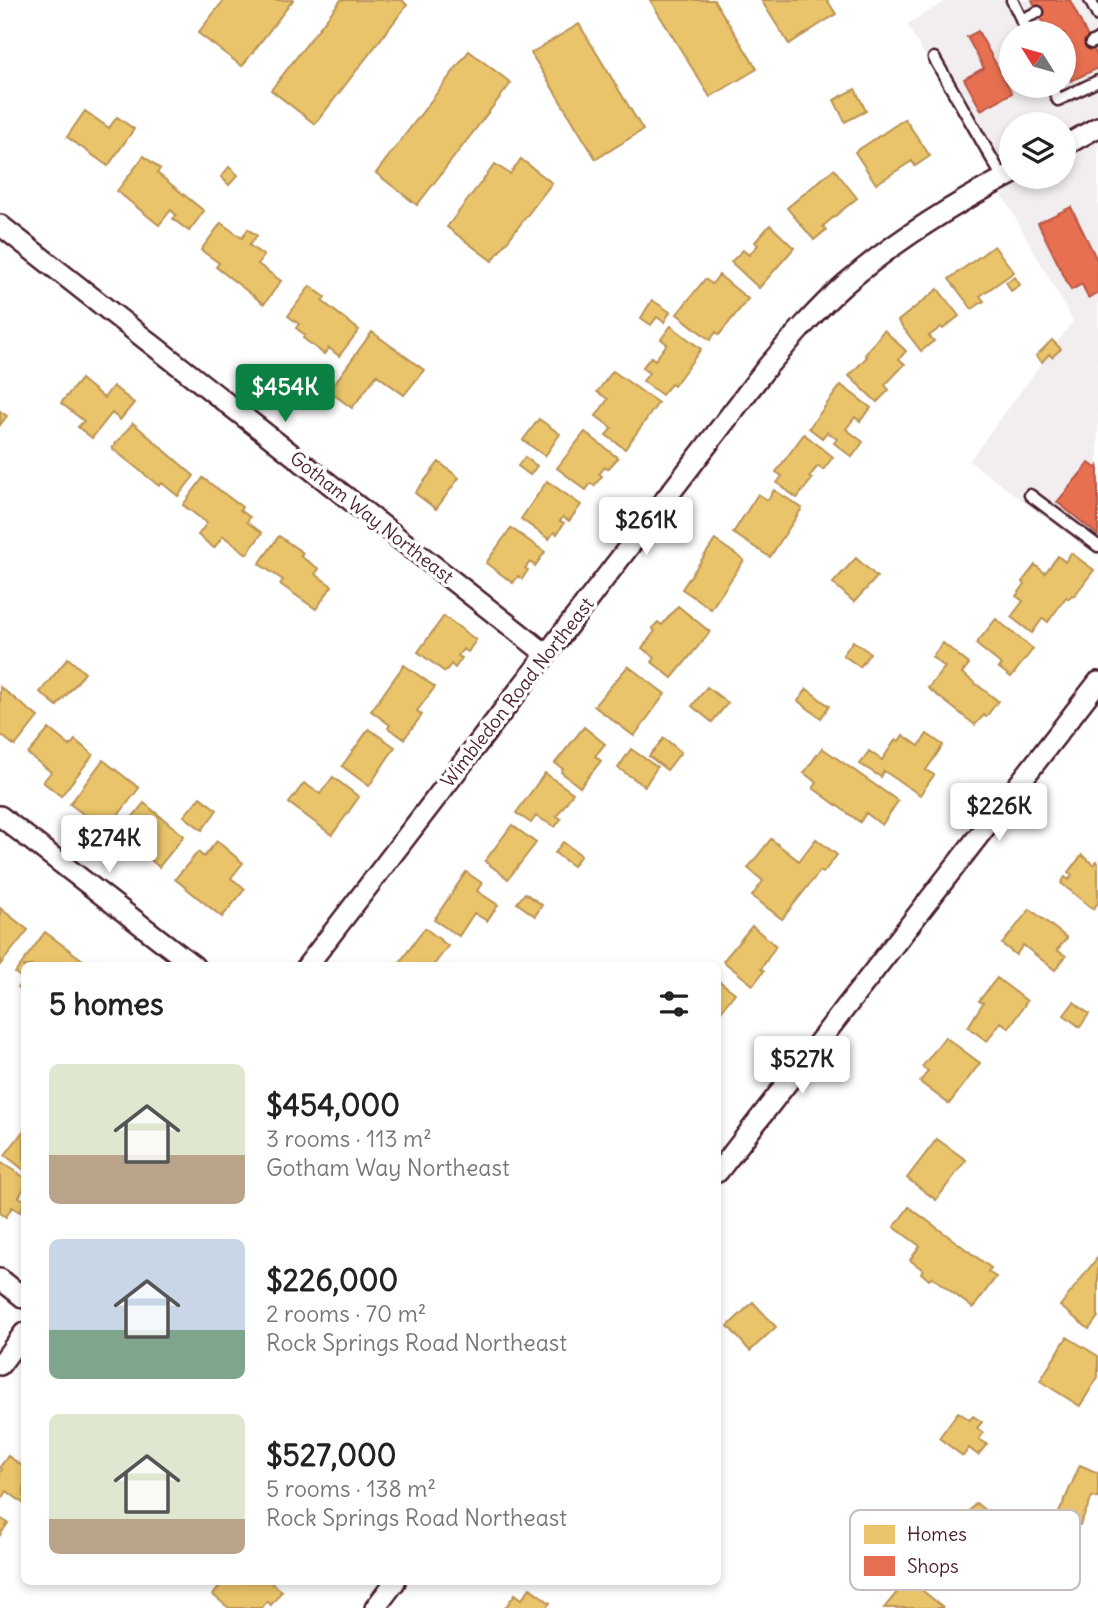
<!DOCTYPE html>
<meta charset="utf-8">
<style>
:root{--surface:#fff;--page:#f2f2f2;--text:#222;--muted:#767676;--accent:#0b8043}
body{margin:0;font-family:Delius,sans-serif;background:var(--page);color:var(--text);height:100vh;display:flex;flex-direction:column;font-size:26px;white-space:nowrap}
*{box-sizing:border-box;margin:0}
p{font-size:23px;color:var(--muted)}
.icon{flex:none;width:38px;height:38px;fill:none;stroke:currentColor;stroke-width:2;stroke-linecap:round;stroke-linejoin:round}
.map{position:relative;flex:1;overflow:hidden}
.sheet{position:absolute;left:21px;top:962px;width:700px;height:623px;display:flex;flex-direction:column;background:var(--surface);border-radius:10px;box-shadow:0 4px 10px #0003}
.sheet>*{flex:none}
.needle{width:46px;rotate:307deg}
.fabs{position:absolute;left:999px;top:21px;display:grid;gap:14px}
.fabs a{display:grid;place-items:center;width:77px;height:77px;border-radius:50%;background:var(--surface);box-shadow:0 4px 10px #0003;font-size:35px}
.price{position:absolute;translate:-50% -60px;padding:0 16px;border-radius:7px;background:#fff;color:#222;font-size:23px;line-height:46px;filter:drop-shadow(0 2px 4px #0008)}
.price::after{content:'';position:absolute;left:50%;top:42px;width:21px;height:16px;margin-left:-10px;background:inherit;clip-path:polygon(0 0,100% 0,50% 100%)}
.price.selected{background:var(--accent);color:#fff}
ul{padding:0;list-style:none}
li{display:flex;align-items:center;gap:21px;height:175px;padding:0 28px}
li span{display:grid;place-items:center;flex:none;width:196px;height:140px;border-radius:10px;color:#555}
li>.icon{margin-inline-start:auto}
span .icon{width:84px;height:84px;fill:#fffc;stroke-width:1}
li b{font-size:30px}
h2{display:flex;justify-content:space-between;align-items:center;height:84px;padding:0 28px;font-size:30px}
.map>svg:first-child{display:block}
</style>
<div class="map">
<svg width="1098" height="1608" viewBox="0 0 1098 1608">
<rect width="100%" height="100%" fill="#fff"/>
<filter id="ink" filterUnits="userSpaceOnUse"><feTurbulence type="fractalNoise" baseFrequency=".0143" numOctaves="2"/><feDisplacementMap in="SourceGraphic" scale="14" xChannelSelector="R" yChannelSelector="G"/><feConvolveMatrix kernelMatrix="1 2 1 2 8 2 1 2 1" color-interpolation-filters="sRGB"/></filter>
<g filter="url(#ink)">
<path fill="#f2eeef" fill-rule="evenodd" d="M948,0H1098V557L969,461L1073,321L907,24ZM1012,33H1064V86H1012ZM1012,124H1064V177H1012Z"/>
<path fill="#e9c46a" stroke="#b99257" stroke-width="2" d="M224,0H293L242,66L198,33Z
M341,0H402L407,5L315,124L271,90Z
M650,0H714L757,69L710,97Z
M761,0H827L836,14L789,44Z
M579,24L643,130L596,159L531,53Z
M469,51L511,83L417,205L376,173Z
M855,89L866,111L845,122L834,100Z
M85,111L109,128L117,117L134,129L108,166L67,137Z
M905,119L930,156L915,166L912,161L876,184L855,152Z
M144,156L160,169L157,173L204,211L189,231L173,219L176,215L171,210L159,225L117,191Z
M521,159L552,183L492,261L447,227L495,164L510,174Z
M229,167L238,175L229,185L221,177Z
M834,169L857,198L823,226L826,230L814,240L787,208Z
M221,223L242,238L248,229L257,236L249,245L264,256L258,264L281,281L264,304L216,267L219,263L201,250Z
M770,225L794,248L759,288L731,262L743,250L749,255L758,245L755,242Z
M994,246L1014,272L980,296L984,301L972,309L949,279Z
M719,275L748,299L719,335L716,332L710,340L677,314L705,279L712,284Z
M1015,277L1020,285L1011,291L1006,282Z
M310,286L325,297L322,301L359,330L339,356L329,348L324,354L303,338L305,335L296,328L299,324L288,316Z
M938,289L959,316L943,329L941,327L929,336L934,341L921,351L898,321Z
M652,300L670,312L664,322L657,317L651,325L641,318Z
M671,326L701,349L674,386L671,384L662,395L643,381L649,373L642,368L651,357L655,360L667,344L661,339Z
M884,330L906,351L899,359L905,364L885,385L889,390L877,402L849,376L867,357L865,355Z
M372,332L424,370L404,395L377,375L352,408L329,391Z
M1052,340L1061,349L1052,357L1049,354L1042,362L1036,356Z
M613,371L658,403L625,449L606,435L612,428L596,416L608,399L597,392Z
M81,379L104,398L113,386L134,403L120,420L112,413L92,438L78,427L84,421L61,403Z
M841,385L871,408L860,421L855,417L846,429L863,442L852,457L834,443L837,439L827,432L822,438L809,428Z
M0,411L7,416L0,425Z
M539,419L560,434L545,456L523,440Z
M133,423L194,476L178,496L162,483L159,486L112,448Z
M585,432L618,458L608,469L605,467L599,474L602,476L594,486L591,483L586,490L557,468Z
M804,434L833,457L823,470L818,466L809,477L812,479L797,498L777,483L782,476L776,472Z
M525,457L537,466L530,475L518,466Z
M439,462L459,478L436,509L415,493Z
M203,478L242,507L240,510L250,517L247,522L262,533L247,554L223,536L214,548L198,535L207,523L183,505Z
M547,481L581,505L569,521L563,517L560,521L564,523L557,534L554,532L549,539L521,519Z
M774,490L802,508L770,557L733,533L758,494L768,500Z
M511,528L545,552L535,566L530,562L525,568L528,570L522,579L518,576L513,583L486,563Z
M279,536L303,553L300,556L319,569L315,574L332,586L316,609L280,584L283,580L259,564Z
M715,540L744,560L711,609L682,589Z
M1071,553L1094,570L1074,596L1072,595L1069,599L1066,597L1048,622L1043,618L1032,633L1011,617L1023,601L1016,596L1025,584L1022,582L1035,565L1045,573L1058,556L1065,562Z
M856,558L877,577L854,602L833,583Z
M678,606L710,632L672,678L652,662L655,658L642,648L655,631L652,628L658,622L662,625Z
M444,616L476,640L468,652L463,649L458,656L462,658L455,668L451,664L445,672L418,652Z
M996,619L1033,649L1011,677L999,668L1002,665L976,644Z
M853,641L870,653L860,667L843,655Z
M943,643L969,664L962,673L998,701L986,717L984,715L975,725L928,688L945,667L932,657Z
M68,658L85,673L57,706L40,692Z
M404,665L435,687L417,711L422,715L404,739L388,728L390,725L371,711Z
M628,666L665,694L634,736L594,706Z
M0,687L38,717L15,746L0,734Z
M707,687L728,703L712,722L692,706Z
M807,689L829,706L821,718L798,701Z
M584,727L605,744L595,756L601,761L580,787L561,772L563,769L555,763Z
M49,729L70,746L75,740L93,755L61,796L43,782L51,772L28,754Z
M369,729L395,747L369,786L342,766Z
M927,734L943,745L926,770L934,775L920,795L884,771L881,777L860,764L869,751L882,760L896,739L899,741L903,735L919,746Z
M664,738L681,752L667,770L649,756Z
M822,748L898,801L882,825L866,813L860,822L813,788L817,783L804,773Z
M631,749L657,767L645,786L618,768Z
M103,760L139,788L106,831L70,804Z
M545,773L573,793L557,816L561,819L555,827L536,816L531,823L516,813Z
M333,777L359,797L332,835L289,803L304,783L320,794Z
M200,797L217,810L202,830L184,816Z
M144,803L184,836L159,867L144,854L139,859L115,839Z
M512,825L536,843L508,879L485,861Z
M771,839L799,861L816,839L837,855L823,873L820,871L782,919L752,896L763,881L748,868Z
M217,841L243,863L231,878L245,889L222,917L175,879L198,852L204,857Z
M563,842L581,855L573,866L555,853Z
M1082,855L1094,865L1096,861L1098,863V903L1093,909L1061,883L1065,877L1069,880L1072,875L1068,872Z
M466,872L482,883L477,891L498,905L487,921L474,913L459,936L434,920Z
M525,893L542,905L535,916L517,903Z
M0,908L28,930L0,965Z
M1030,909L1067,938L1057,950L1066,956L1055,970L1023,945L1016,955L1002,944Z
M752,926L776,946L761,969L764,971L753,985L723,961Z
M425,928L448,946L433,966H397Z
M45,932L84,961L80,966H24V992L18,987L23,979L15,973Z
M997,978L1027,1001L1009,1028L1001,1022L987,1041L968,1027L983,1003L979,1001Z
M718,980L735,993L718,1015Z
M1074,1002L1089,1014L1080,1027L1064,1015Z
M945,1037L980,1063L949,1104L920,1082L928,1071L922,1067Z
M24,1130V1170L5,1155Z
M937,1139L966,1160L936,1200L907,1178Z
M0,1162L24,1177V1188L19,1197L24,1200V1203L20,1212L12,1207L6,1217L0,1213Z
M909,1207L991,1268L988,1272L996,1277L973,1308L932,1277L929,1280L921,1273L923,1270L910,1260L920,1246L894,1227Z
M1098,1257V1317L1089,1329L1060,1306Z
M753,1302L776,1327L750,1351L728,1326Z
M1067,1337L1098,1356V1377L1080,1406L1040,1381Z
M958,1412L970,1420L973,1416L982,1422L977,1428L983,1433L979,1439L987,1444L978,1455L969,1448L963,1456L939,1438Z
M8,1456L24,1467V1504L7,1491L2,1499L0,1497V1472L2,1469L0,1467Z
M1080,1465L1098,1473V1498L1092,1497L1080,1525L1058,1515Z
M976,1503L996,1519L984,1534L988,1537L983,1544L978,1540L958,1565L939,1549Z
M0,1518L8,1523L0,1535Z
M908,1579L943,1607V1608H884Z
M223,1582H270L282,1591L271,1605L267,1601L262,1608H229L213,1595Z
M530,1588L550,1603L546,1608H505L515,1594L522,1599Z"/>
<path fill="#e76f51" stroke="#b85746" stroke-width="2" d="M1032,0H1070L1098,58V68L1071,81L1064,65V33H1048Z
M978,31L1012,93L981,110L964,79L984,68L967,37Z
M1071,207L1098,262V293L1088,298L1082,284L1071,290L1038,223Z
M1089,463L1096,468L1098,466V535L1057,502Z"/>
<g fill="none" stroke-linecap="round" stroke-linejoin="round">
<defs>
<path id="lane" d="M1012,0L1028,33
M1090,0L1098,16
M1021,20L1038,12
M1091,43L1098,39
M934,58L1003,178
M1052,86L1058,100L1098,81
M1030,495L1098,546"/>
<path id="street" d="M1064,146L1098,127
M0,225L546,654
M0,816L194,966
M307,966L767,367C792,338 817,309 845,284C896,240 952,205 1012,174
M718,1172L1098,682
M0,1279L24,1298
M0,1365L24,1333
M375,1608L395,1582"/>
</defs>
<use href="#lane" stroke="#4a1f2b" stroke-width="15"/>
<use href="#street" stroke="#4a1f2b" stroke-width="24"/>
<use href="#lane" stroke="#fff" stroke-width="10"/>
<use href="#street" stroke="#fff" stroke-width="19"/>
</g>
</g>
<g text-anchor="middle" stroke-width="7" stroke-linejoin="round" paint-order="stroke">
<g font-size="19" fill="#4a1f2b" stroke="#fff">
<text transform="translate(372 517) rotate(38)" y="7">Gotham Way Northeast</text>
<text transform="translate(517 692) rotate(-52)" y="7">Wimbledon Road Northeast</text>
</g>
</g>
<rect x="850" y="1510" width="230" height="80" rx="10" fill="#fff" stroke="#c9bcbf" stroke-width="2"/>
<rect x="864" y="1525" width="31" height="19" fill="#e9c46a"/>
<rect x="864" y="1556" width="31" height="20" fill="#e76f51"/>
<g font-size="19" fill="#4a1f2b">
<text x="907" y="1541">Homes</text>
<text x="907" y="1573">Shops</text>
</g>
</svg>
<div class="fabs">
<a><svg class="needle" viewBox="-14 -14 28 28"><path d="M0-13l5 13h-10z" fill="#e53935"/><path d="M0 13l5-13h-10z" fill="#767676"/></svg></a>
<a><svg class="icon" aria-label="layers" viewBox="0 0 24 24"><path d="M12 4l9 5-9 5-9-5zM3 14l9 5 9-5"/></svg></a>
</div>
<b class="price selected" style="left:285px;top:424px">$454K</b>
<b class="price" style="left:646px;top:557px">$261K</b>
<b class="price" style="left:999px;top:843px">$226K</b>
<b class="price" style="left:109px;top:875px">$274K</b>
<b class="price" style="left:802px;top:1096px">$527K</b>
<section class="sheet">
<h2>5 homes<svg class="icon" aria-label="filters" viewBox="0 0 24 24"><path d="M4 7h16M4 17h16"/><circle cx="9" cy="7" r="2"/><circle cx="15" cy="17" r="2"/></svg></h2>
<ul>
<li><span style="background:linear-gradient(#dfe7d0 65%,#b9a48a 0)"><svg class="icon" aria-label="home" viewBox="0 0 24 24"><path d="M3 11l9-7 9 7M6 9v11h12V9"/></svg></span><div><b>$454,000</b><p>3 rooms · 113 m²</p><p>Gotham Way Northeast</p></div></li>
<li><span style="background:linear-gradient(#c9d6e8 65%,#7fa58c 0)"><svg class="icon" aria-label="home" viewBox="0 0 24 24"><path d="M3 11l9-7 9 7M6 9v11h12V9"/></svg></span><div><b>$226,000</b><p>2 rooms · 70 m²</p><p>Rock Springs Road Northeast</p></div></li>
<li><span style="background:linear-gradient(#dfe7d0 75%,#b9a48a 0)"><svg class="icon" aria-label="home" viewBox="0 0 24 24"><path d="M3 11l9-7 9 7M6 9v11h12V9"/></svg></span><div><b>$527,000</b><p>5 rooms · 138 m²</p><p>Rock Springs Road Northeast</p></div></li>
</ul>
</section>
</div>
